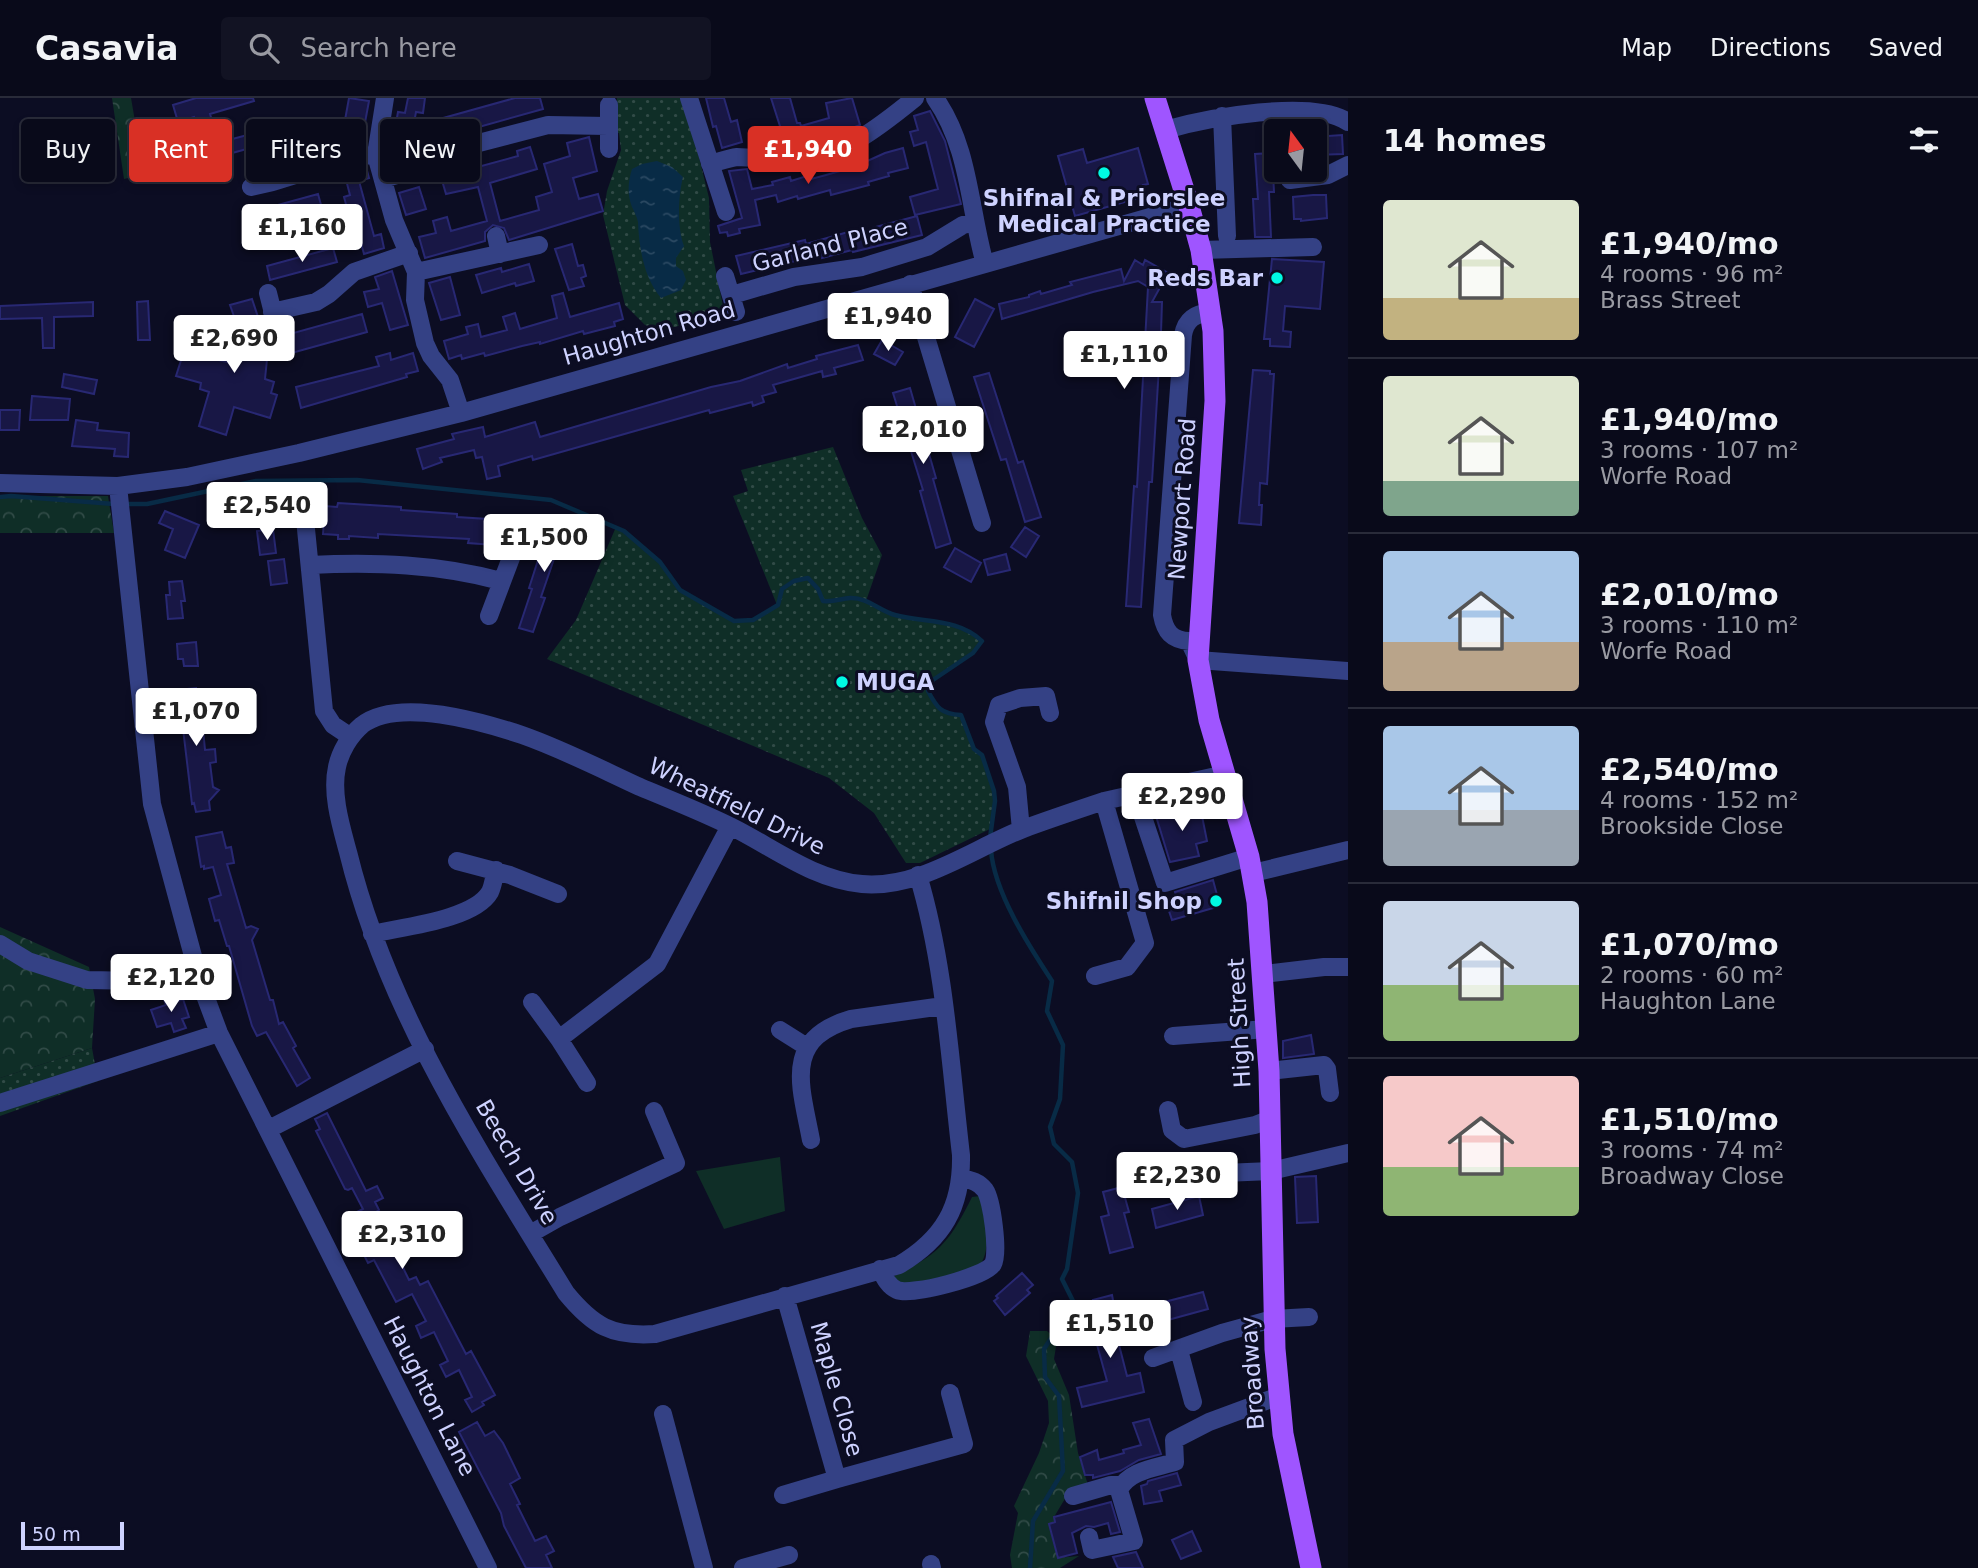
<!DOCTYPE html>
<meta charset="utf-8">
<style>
:root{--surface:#090a1a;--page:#121323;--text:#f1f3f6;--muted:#999aa2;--line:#292b39;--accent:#d93025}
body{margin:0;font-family:"DejaVu Sans",sans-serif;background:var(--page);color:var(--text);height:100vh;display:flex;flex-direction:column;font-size:26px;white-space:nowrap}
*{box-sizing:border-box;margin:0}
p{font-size:23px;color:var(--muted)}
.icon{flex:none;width:38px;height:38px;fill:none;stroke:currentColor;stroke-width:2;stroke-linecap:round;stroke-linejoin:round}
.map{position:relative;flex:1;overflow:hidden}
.panel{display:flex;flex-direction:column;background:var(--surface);width:630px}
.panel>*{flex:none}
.banner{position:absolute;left:21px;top:21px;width:665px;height:63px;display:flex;gap:14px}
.needle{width:46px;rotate:345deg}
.buttons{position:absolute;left:1264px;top:21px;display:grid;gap:14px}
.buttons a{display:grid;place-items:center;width:63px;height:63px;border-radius:7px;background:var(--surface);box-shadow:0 4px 10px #0003,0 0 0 2px var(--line);font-size:35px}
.scale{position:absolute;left:21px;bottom:18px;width:103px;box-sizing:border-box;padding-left:7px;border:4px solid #ced2ff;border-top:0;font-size:19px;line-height:24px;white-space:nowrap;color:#ced2ff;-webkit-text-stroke:5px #0c0d23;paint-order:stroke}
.price{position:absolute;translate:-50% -60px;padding:0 16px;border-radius:7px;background:#fff;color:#222;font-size:23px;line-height:46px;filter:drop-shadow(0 2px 4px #0008)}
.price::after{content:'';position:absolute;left:50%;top:42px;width:21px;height:16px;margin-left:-10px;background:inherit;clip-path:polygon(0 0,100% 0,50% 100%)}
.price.active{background:var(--accent);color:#fff}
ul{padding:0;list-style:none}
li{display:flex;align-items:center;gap:21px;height:175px;padding:0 35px}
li+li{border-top:2px solid var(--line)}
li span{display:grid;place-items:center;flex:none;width:196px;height:140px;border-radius:7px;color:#555}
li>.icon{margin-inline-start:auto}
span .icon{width:84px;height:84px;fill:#fffc;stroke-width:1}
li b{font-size:30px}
h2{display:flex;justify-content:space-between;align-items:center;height:84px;padding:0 35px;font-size:30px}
.tag{padding:0 24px;border-radius:7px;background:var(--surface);box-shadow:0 4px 10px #0003,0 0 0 2px var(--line);font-size:24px;line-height:63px}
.tag.active{background:var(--accent);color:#fff}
header{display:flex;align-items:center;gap:42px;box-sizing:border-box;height:98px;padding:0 35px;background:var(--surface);border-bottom:2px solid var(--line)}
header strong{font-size:33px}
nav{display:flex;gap:38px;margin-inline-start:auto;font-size:24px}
.search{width:490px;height:63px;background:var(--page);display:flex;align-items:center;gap:18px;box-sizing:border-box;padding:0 24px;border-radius:7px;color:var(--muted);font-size:26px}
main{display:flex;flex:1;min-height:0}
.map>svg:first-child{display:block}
</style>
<header>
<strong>Casavia</strong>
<div class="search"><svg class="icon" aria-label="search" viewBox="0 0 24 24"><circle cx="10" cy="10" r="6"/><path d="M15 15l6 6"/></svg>Search here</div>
<nav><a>Map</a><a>Directions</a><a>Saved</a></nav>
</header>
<main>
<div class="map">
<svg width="1348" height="1470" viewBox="0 0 1348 1470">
<defs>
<pattern id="forest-crowns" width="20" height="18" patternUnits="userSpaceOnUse" patternTransform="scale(1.75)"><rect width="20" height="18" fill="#0f2e27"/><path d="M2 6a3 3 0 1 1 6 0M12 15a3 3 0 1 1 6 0" fill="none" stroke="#314b47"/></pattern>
<pattern id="park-dots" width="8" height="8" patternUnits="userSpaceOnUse" patternTransform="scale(1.75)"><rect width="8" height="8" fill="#0f2e27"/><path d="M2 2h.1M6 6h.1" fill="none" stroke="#314b47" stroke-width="1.8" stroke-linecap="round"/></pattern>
<pattern id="water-ripples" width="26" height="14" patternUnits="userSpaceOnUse" patternTransform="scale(1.75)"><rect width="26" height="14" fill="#082b46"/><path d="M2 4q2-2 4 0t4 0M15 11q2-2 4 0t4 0" fill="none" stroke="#2b4962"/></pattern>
</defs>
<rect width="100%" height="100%" fill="#0c0d23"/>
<path fill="#0f2e27" d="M780,1059L785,1113L724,1131L696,1073Z
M980,1098C984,1121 994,1150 978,1170L905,1188L897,1184L894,1178C940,1156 950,1143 972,1099Z"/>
<path fill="url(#forest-crowns)" d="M112,0H131L144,76L124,81Z
M0,398H108L114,435H0Z
M0,829L89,869L95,901L92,950L0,980Z
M1030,1233H1047L1057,1242L1054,1261L1069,1297L1078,1355L1088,1387L1069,1394L1054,1419L1055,1424L1049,1426L1058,1460L1079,1458L1060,1470H1012L1010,1457L1018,1415L1014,1408L1039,1355L1049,1325L1048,1303L1026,1258Z"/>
<path fill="url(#park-dots)" d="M617,0H680L695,43L709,100L710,144L725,218L660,232L645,227L625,207L603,117L607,93L621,52L619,35H615Z
M833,349L862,420L882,457L866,503C875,507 883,513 892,516C923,528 954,517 982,543L973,555L933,582L928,593C937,610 941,616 961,617L974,651L982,657L990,676L995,703L990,731L920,765H906L874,715L829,680L547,561L576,522L616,429L660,464L680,492L734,523L753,522L777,507L733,398L748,393L741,372Z
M92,950L98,983L0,1018V980Z"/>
<path fill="url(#water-ripples)" d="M657,63L672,69L683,79C678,99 677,129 684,148L676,160V168L683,173L686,182L681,192L661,200C644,180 639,150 638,124C637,119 634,113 632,109C627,96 628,84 632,71L642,66Z"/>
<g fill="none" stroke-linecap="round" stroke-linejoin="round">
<path stroke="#082b46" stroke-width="4.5" d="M0,399L11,398L114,406
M123,406H147L256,383L357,382L551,402L624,433L660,464L680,492L734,523L753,522L778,507L782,491L794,483L808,480L818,491L823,503C834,504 840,501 850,500C867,499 880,513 895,517C925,525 958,520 982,543L973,555L933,582L928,593C937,610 941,616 961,617L974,651L982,657L994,693L995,703L990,740
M991,752C994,794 1029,848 1052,883L1047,913L1063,947L1060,1001L1050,1029L1054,1046L1072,1064L1078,1095L1067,1171L1062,1181L1074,1205L1044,1251L1045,1279L1059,1298L1063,1373L1033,1423L1030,1470"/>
</g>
<path fill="#181745" stroke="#282873" stroke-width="2" d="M196,0H253L254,3L210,16L214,29L198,33L194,19L178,24L173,7Z
M349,0L369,3L361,46L341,44Z
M408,0H425L423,15L416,14L411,41L415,56L409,58L397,56L393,42L398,14L405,15Z
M515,0H540L543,11L461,34L459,28L439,33L436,22Z
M706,0H724L731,24L737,22L742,44L722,50L716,28L713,29Z
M771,0H790L797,25H800L801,28L829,20L826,5L852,0L860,27L818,43L817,38L786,47Z
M930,13L945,43L961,106L915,117L910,99L938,91L926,44L914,48L910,34L918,32L914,18Z
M317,26L323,44L280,56L275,38Z
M251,36L254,49L214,60L210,47Z
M1342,37L1343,56L1314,57V39Z
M589,39L597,73L573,80L579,101L598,96L603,113L509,142L504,130L493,127L485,134V143L425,160L419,139L436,135L433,123L447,119L451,133L487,123L478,89L446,96L441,79L518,58L517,53L530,49L537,71L490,85L500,123L539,112L536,99L552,94L544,66L570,58L567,45Z
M903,50L908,70L888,75L889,78L868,84L869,87L831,97L830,92L798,101L797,98L778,104L776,97L755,102L760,127L739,131L740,135L728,138L727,134L720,135L718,128L742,120L729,73L747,71L752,91L773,87L772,84L790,79L791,83L810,77L811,81L826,77L854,69L885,55Z
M1138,50L1148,86L1143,87L1146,98L1075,118L1058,58L1083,51L1087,65Z
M1272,55L1274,94H1269L1271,139H1255L1253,101H1258L1255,56Z
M361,69H366L369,80L359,83L374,138L381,136L384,150L364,156L359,138L335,145L332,133L352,128L344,99L350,97L344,74Z
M419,89L426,111L406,117L399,95Z
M318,96L323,114L261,131L256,113Z
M1313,97H1326L1327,120L1301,123V121H1294L1293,99Z
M917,118L922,137L853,154L852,152L822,160L821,157L741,176L736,158L805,142L806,146L848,134L850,142L873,134L872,130Z
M572,146L578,168L583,167L586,178L581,180L584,188L569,192L555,151Z
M333,150L337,164L270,182L267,168Z
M1272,161L1324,164L1320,211L1285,208L1283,233L1291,234L1290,249L1270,248V241H1264Z
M1135,162L1143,167L1145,162L1168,175L1152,204H1162L1161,235L1152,384H1149L1141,509L1126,508L1134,388L1137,389L1148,189L1138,183L1093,194L1002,221L999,206L1029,199V197L1040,193L1041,196L1072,187L1070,184L1121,171L1124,183Z
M529,166L534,183L516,188L515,185L482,195L476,177L501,170L502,174Z
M392,173L408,227L390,232L382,205L368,209L364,194L379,191L375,179Z
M450,179L460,217L441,222L429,185Z
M563,195L570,219L619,205L623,221L614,224L615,228L584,236L583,233L540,246V244L522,248L485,258L484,255L462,261L461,257L449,261L444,243L468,236L466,229L478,226L481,239L507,232L503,219L515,215L520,231L557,220L552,198Z
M252,201L266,243L269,242L265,281L274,284L271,295L277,297L270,320L234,309L226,337L199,328L209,294L200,291L201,285L176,278L184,253L238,267L243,244L230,207Z
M975,201L994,211L974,249L955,239Z
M148,203L150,242H138L137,204Z
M93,204V218L54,219V250H43L42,220L0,221V208Z
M362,216L367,234L288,256L284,240L286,237Z
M882,242L903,254L895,267L874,256Z
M858,247L863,262L834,270L836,276L823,279L822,273L773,287L776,294L762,298L764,304L753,308L752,304L710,315L709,312L533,362L532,358L498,368L500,378L487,381L482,359L476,360L474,352L440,360L442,364L423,371L417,351L454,341L452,336L483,329L485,339L535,324L540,339L711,289L740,283L787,266L788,270L817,261L816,258Z
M390,255L391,262L413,255L418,273L406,276L407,279L301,310L296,289L379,268L376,259Z
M1253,272L1270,273V276H1274L1267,386L1260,385L1259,407H1262L1261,427L1239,425Z
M989,275L1018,365L1023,363L1041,419L1025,424L1006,361L1001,362L974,279Z
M64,276L97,282L94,296L62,289Z
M910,290L936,380L933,381L951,445L936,450L920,393L923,392L893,295Z
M32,298L70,301L68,322H30Z
M0,312H20L19,332H0Z
M76,322L98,325L97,332L129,335L128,359L114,358L115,351L72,348Z
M262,399L265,422L249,424L246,401Z
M338,405L401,409V412L457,416V419L488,421L487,435H495L494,447L468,445L469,441L378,436V440L349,438V441H338V437L323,436L325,408L337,409Z
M165,413L199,427L185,460L165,452L173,431L159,425Z
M557,419L571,423L559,457L556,455L541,499L545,500L533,534L519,530L532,491L529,490L540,456L544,457Z
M1025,429L1039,438L1026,459L1011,449Z
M273,431L276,455L260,457L257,433Z
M955,450L981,465L971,484L944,469Z
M1006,456L1010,472L988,477L984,462Z
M284,461L287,485L271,487L268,463Z
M182,483L185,503H181L183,520L168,521L166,497H170L169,484Z
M196,544L198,568H184L183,561H178L177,546Z
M196,590L198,608L209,606L210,619L202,620L205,652L215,651L216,664L210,665L213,689L219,692L209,703L210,712L196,714L194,705L192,706L182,622L173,623L172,612L180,611L178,592Z
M1200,708L1207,743L1196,746L1199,758L1170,764L1156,718Z
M222,734L226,750L231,749L234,765L227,766L246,830L251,828L258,831L252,842L270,902H273L279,926L283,924L296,948L293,950L310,980L297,988L266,934L257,938L252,928L229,848H227L219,822L215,823L209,801L221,797L213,769L204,771V768L201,769L196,739Z
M1213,782L1220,808L1172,822L1167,807L1178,803L1175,794Z
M173,896L176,904L183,901L189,919L182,921L186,930L174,934L171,925L157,929L151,912L166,907L163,899Z
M1311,937L1314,956L1283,960V943Z
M327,1015L366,1093L377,1088L383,1100L375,1104L379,1112L376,1114L409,1182L416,1179L420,1187L428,1183L466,1256L471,1253L495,1297L482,1304L484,1307L472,1314L465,1302L472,1299L459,1272L446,1279L440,1267L448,1263L434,1234L421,1240L416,1228L426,1223L412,1196L396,1204L374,1162L368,1165L361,1151L355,1136L361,1132L353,1116L363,1111L352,1090L348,1092L345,1091L316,1033L320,1031L315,1021Z
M1316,1078L1318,1124L1297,1125L1295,1079Z
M1122,1089L1129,1114L1124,1115L1133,1149L1110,1155L1101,1119L1109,1117L1103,1094Z
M1199,1098L1203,1117L1156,1130L1152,1111Z
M1022,1175L1033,1187L1027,1192L1030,1195L1005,1217L994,1203L998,1200L996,1198Z
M1203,1194L1208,1211L1146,1228L1141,1210Z
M1112,1197L1120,1238L1117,1239L1127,1278L1140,1275L1144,1294L1082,1309L1077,1290L1107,1283L1096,1243L1099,1242L1094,1223L1098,1222L1093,1202Z
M1149,1321L1161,1356L1139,1362L1120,1373L1093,1380V1377H1085L1080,1359L1097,1352L1099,1362L1124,1355L1123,1352L1141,1347L1133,1325Z
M477,1324L485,1338L494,1333L503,1345L520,1380L510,1386L520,1406L517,1407L535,1443L546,1438L554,1453L546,1457L552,1470H526L504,1428L501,1415L459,1334Z
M1177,1375L1181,1387L1159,1393L1162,1403L1144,1406L1141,1388L1147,1386L1148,1383Z
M1111,1404L1120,1434L1111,1436L1108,1425L1094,1429L1086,1428L1072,1435L1077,1455L1058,1460L1049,1426L1055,1424L1054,1419Z
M1192,1433L1201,1453L1181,1461L1172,1442Z
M1136,1454L1143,1470H1118L1113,1459Z"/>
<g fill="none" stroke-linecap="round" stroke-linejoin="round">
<path stroke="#344185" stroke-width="18" d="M385,0L376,57L394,122L416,174L415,202L425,245L431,258L450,282L461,315
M689,0L726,114
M935,0C970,50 969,110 985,166
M609,7V51
M1222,18L1227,138
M1165,32C1206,20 1313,0 1348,24
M710,66C719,64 728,60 737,59C753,59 769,63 786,63C837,63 877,31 915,0
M384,81L417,71L444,54L548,27L608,28
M1290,82L1328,77L1348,67
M273,84L357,58L376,57
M251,89L273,84L266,54
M496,138L500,156
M1201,152L1313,149
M416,174L539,147
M725,178L736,214
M910,186L982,425
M268,195L277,231
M732,197L794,179L862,169L927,149L963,127L975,124
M272,214L316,204L329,196L354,174L409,155
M1210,214C1195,216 1186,221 1183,237L1162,517C1165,534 1172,542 1189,543L1198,562L1348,573
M0,385L118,388L187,379L299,355L461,315L1189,108
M118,388L152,706L200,884L219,935L488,1470
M305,421L324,613L333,627L351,639
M310,467C376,464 438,466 501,483
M489,518L523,428
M1135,695L1165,785L1249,759
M1021,732L1017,689L994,624L999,607L1020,600L1046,598L1050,615
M457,763L510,777L558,796
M1253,775L1348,752
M918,777C945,867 950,964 961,1057C962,1109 943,1141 899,1167L655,1236C612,1239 593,1228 566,1195C481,1056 387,914 348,754C341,728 331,696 337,669C340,654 350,637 362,627C398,599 483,624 522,637C562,651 601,671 640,689C671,702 702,714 732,729C774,750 814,782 862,786C919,791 972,751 1023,731C1050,721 1077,712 1104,703
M372,836C401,829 474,822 490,794C493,788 494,779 496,772
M0,846L28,863L87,882L200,884
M1264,876L1324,869H1348
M1095,878L1127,869L1145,845L1104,703L1225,676
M532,904L559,941L587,985
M780,932L807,949
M1173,938L1267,931
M559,941L657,866L730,728
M1269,973L1324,967L1327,971L1330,995
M0,1005L219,935
M1168,1012L1172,1032L1184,1041L1255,1027L1270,1021
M269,1031L425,951
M811,1042C801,988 782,941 851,921L943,908
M1145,1089L1200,1076L1271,1073L1348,1055
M530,1136L560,1119L676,1065L654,1013
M880,1171C884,1179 888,1188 897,1192C911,1198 985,1179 993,1166C999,1155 992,1102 985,1092C979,1084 971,1082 962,1080
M785,1198L837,1381L964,1346L950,1295
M1179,1252L1193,1304
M1153,1260L1222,1235L1273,1221L1309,1219
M663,1316L704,1470
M783,1397L837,1381
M1073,1398L1111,1387H1122
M1089,1439L1092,1452L1134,1443L1119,1392C1129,1372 1156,1370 1175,1364L1174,1342L1209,1324L1279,1298
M931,1466L932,1470
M743,1470L789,1457"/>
<path stroke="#9f55ff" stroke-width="21" d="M1155,0L1189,108L1201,152L1213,233L1215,303L1198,562L1209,622L1249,759L1257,804L1269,973L1275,1251L1283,1336L1311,1470"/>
</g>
<g fill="#00f9e3" stroke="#0c0d23" stroke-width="2.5">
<circle cx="1104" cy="75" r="7"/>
<circle cx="1277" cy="180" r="7"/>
<circle cx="842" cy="584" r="7"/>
<circle cx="1216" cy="803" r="7"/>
</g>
<g text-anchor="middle" stroke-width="6" stroke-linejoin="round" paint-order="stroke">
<g font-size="23" font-weight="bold" fill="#ced2ff" stroke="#0c0d23" text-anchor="end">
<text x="1104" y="108" text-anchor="middle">Shifnal &amp; Priorslee<tspan x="1104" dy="26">Medical Practice</tspan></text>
<text x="1263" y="188">Reds Bar</text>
<text x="856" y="592" text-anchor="start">MUGA</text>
<text x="1202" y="811">Shifnil Shop</text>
</g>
<g font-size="23" fill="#ced2ff" stroke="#0c0d23">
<text transform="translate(830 147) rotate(-14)" y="8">Garland Place</text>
<text transform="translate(649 235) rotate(-16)" y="8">Haughton Road</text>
<text transform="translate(1182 401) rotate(-86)" y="8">Newport Road</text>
<text transform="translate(737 708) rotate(26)" y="8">Wheatfield Drive</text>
<text transform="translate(1239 925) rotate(-93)" y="8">High Street</text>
<text transform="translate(517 1064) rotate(60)" y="8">Beech Drive</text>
<text transform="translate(1252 1275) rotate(-94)" y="8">Broadway</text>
<text transform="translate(837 1291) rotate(74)" y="8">Maple Close</text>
<text transform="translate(430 1298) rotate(63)" y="8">Haughton Lane</text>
</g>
</g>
</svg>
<div class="buttons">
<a><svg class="needle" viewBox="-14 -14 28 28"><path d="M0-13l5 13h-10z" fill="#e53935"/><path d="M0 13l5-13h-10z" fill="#999aa2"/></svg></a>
</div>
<div class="scale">50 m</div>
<b class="price active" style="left:808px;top:88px">£1,940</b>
<b class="price" style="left:302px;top:166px">£1,160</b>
<b class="price" style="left:888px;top:255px">£1,940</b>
<b class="price" style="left:234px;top:277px">£2,690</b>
<b class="price" style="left:1124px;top:293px">£1,110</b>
<b class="price" style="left:923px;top:368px">£2,010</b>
<b class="price" style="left:267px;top:444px">£2,540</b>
<b class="price" style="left:544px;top:476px">£1,500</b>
<b class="price" style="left:196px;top:650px">£1,070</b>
<b class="price" style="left:1182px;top:735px">£2,290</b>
<b class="price" style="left:171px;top:916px">£2,120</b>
<b class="price" style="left:1177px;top:1114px">£2,230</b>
<b class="price" style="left:402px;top:1173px">£2,310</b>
<b class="price" style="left:1110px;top:1262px">£1,510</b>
<div class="banner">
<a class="tag">Buy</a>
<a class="tag active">Rent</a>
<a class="tag">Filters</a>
<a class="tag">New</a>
</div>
</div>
<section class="panel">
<h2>14 homes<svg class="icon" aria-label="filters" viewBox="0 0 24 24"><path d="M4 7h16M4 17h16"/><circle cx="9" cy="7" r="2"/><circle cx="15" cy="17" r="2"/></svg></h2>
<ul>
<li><span style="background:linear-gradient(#dfe7d0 70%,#c2b280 0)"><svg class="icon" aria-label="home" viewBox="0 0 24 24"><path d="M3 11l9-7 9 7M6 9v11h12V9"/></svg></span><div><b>£1,940/mo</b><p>4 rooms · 96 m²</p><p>Brass Street</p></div></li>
<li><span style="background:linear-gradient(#dfe7d0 75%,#7fa58c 0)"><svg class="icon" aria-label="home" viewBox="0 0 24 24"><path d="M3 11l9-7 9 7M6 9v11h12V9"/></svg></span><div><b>£1,940/mo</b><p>3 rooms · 107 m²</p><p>Worfe Road</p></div></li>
<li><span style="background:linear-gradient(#a9c7e8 65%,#b9a48a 0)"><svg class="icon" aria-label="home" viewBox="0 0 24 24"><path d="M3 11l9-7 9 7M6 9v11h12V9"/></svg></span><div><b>£2,010/mo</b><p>3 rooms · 110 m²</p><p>Worfe Road</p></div></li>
<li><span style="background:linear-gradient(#a9c7e8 60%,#9aa5b1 0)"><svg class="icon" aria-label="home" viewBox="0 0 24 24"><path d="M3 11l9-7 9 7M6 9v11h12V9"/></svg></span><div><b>£2,540/mo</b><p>4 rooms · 152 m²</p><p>Brookside Close</p></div></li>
<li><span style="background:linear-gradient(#c9d6e8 60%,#8fb573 0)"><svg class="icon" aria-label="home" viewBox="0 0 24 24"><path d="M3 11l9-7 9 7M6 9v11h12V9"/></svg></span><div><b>£1,070/mo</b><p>2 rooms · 60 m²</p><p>Haughton Lane</p></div></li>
<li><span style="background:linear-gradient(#f6c9c9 65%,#8fb573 0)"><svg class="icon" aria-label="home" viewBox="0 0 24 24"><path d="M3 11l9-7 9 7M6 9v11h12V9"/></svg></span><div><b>£1,510/mo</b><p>3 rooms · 74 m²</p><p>Broadway Close</p></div></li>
</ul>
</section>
</main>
